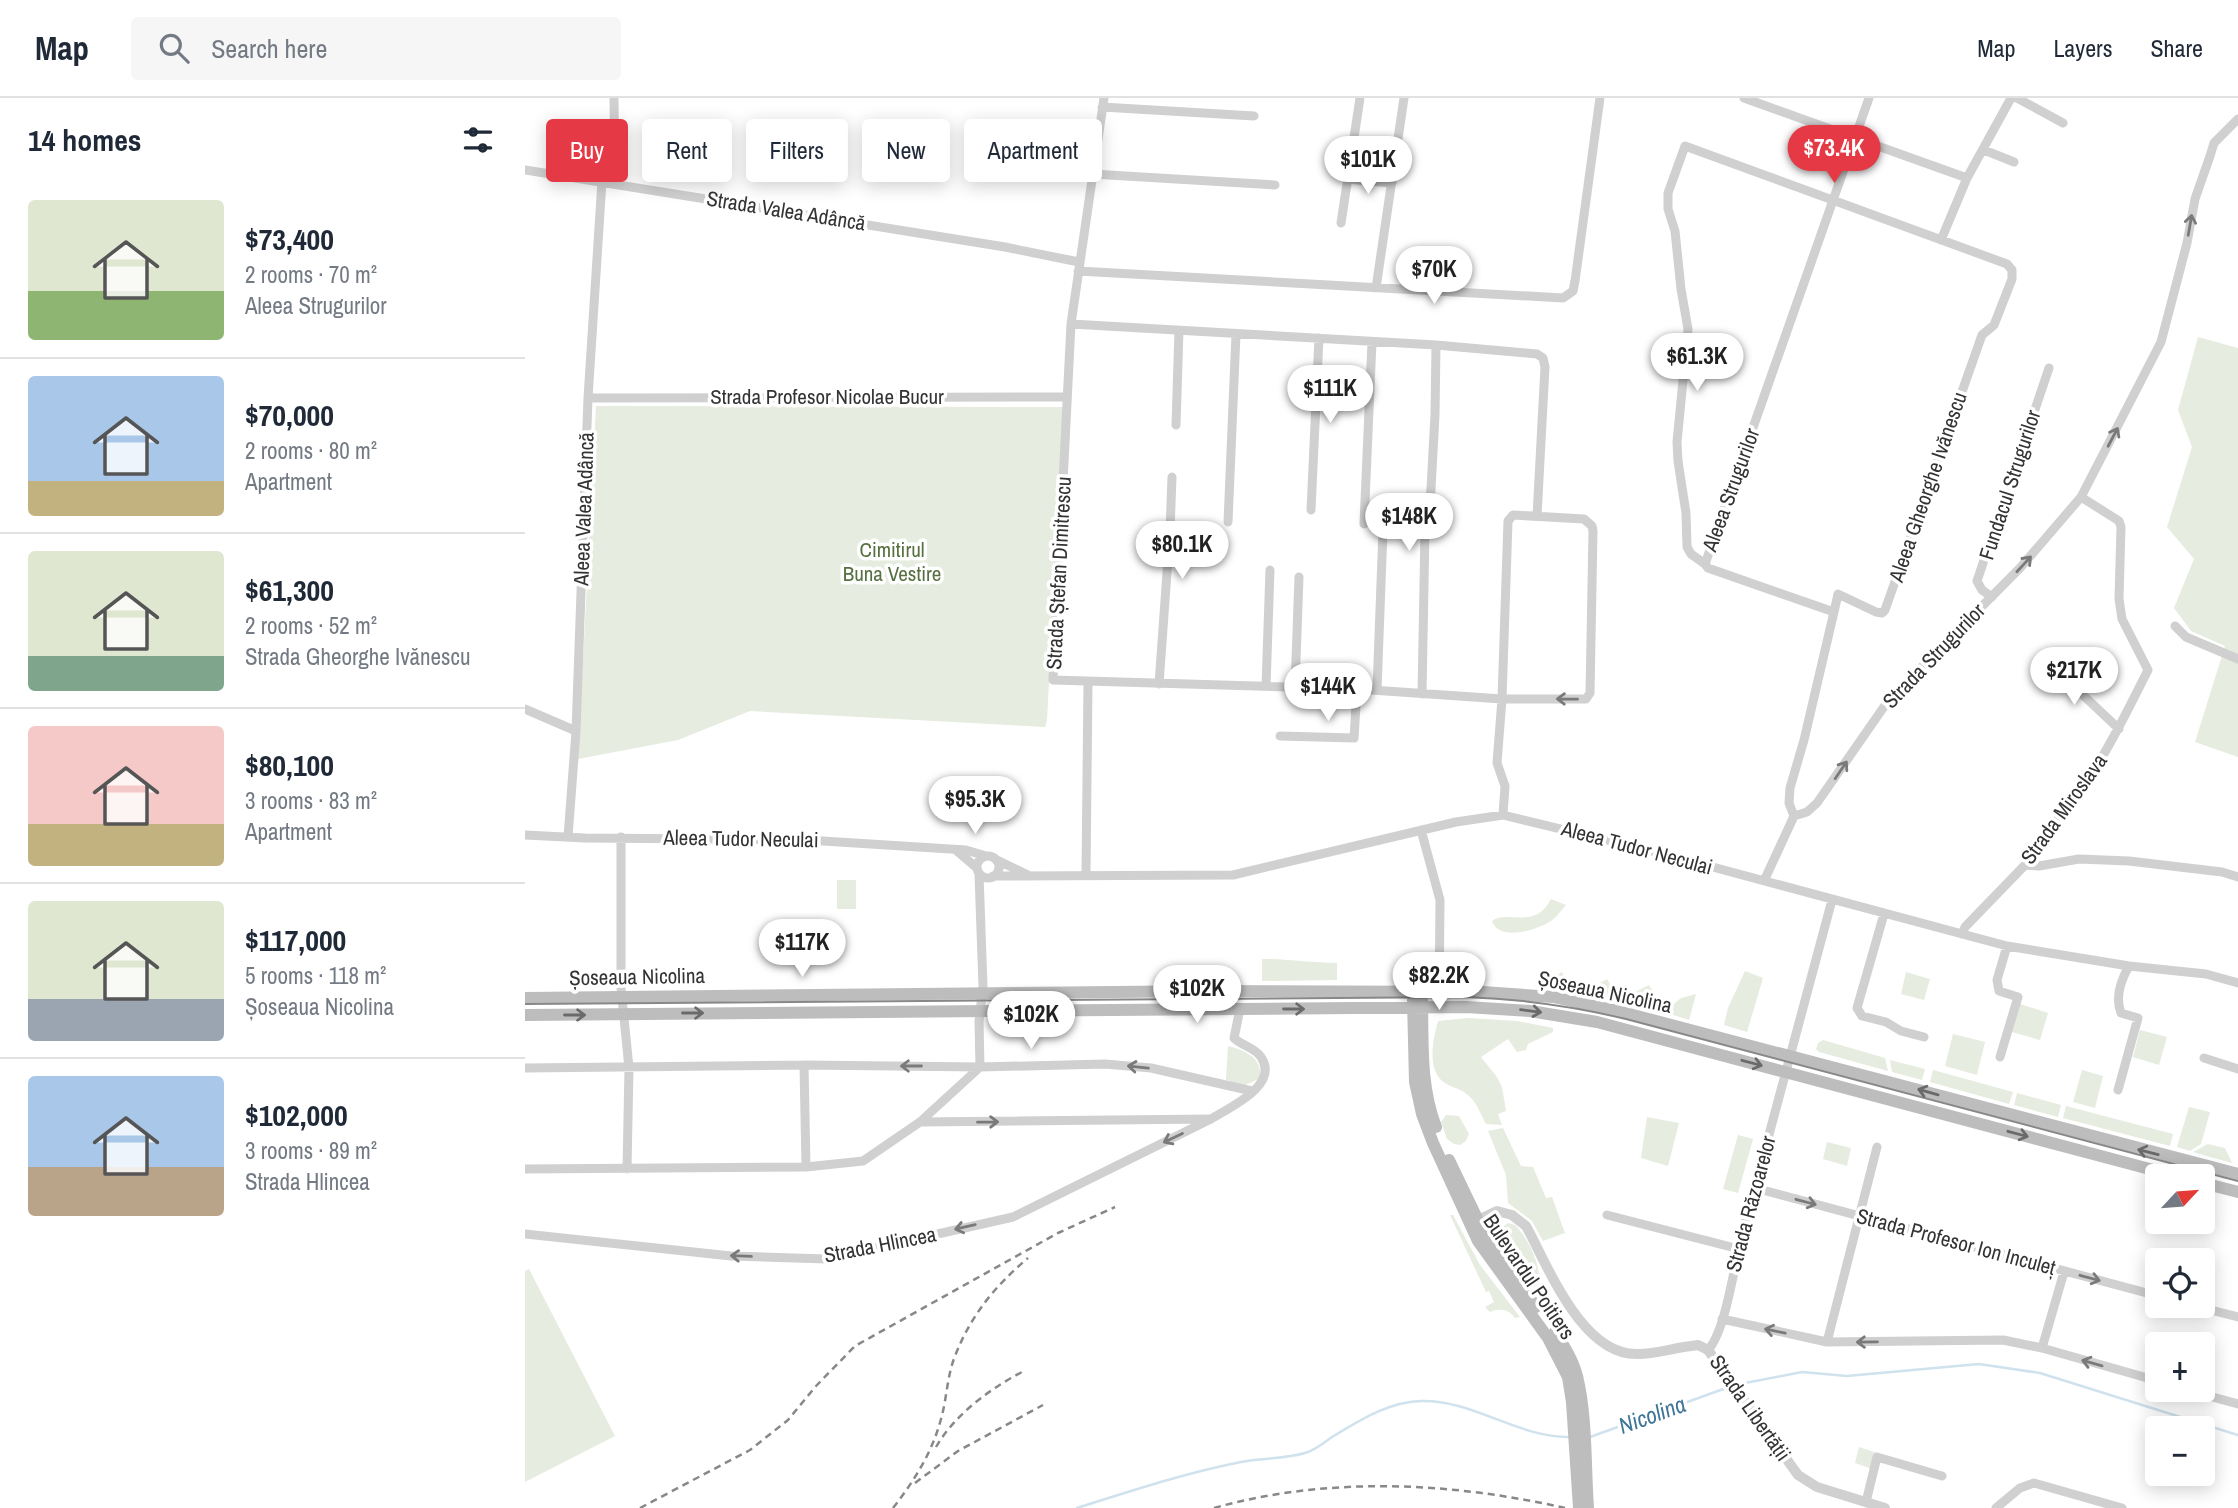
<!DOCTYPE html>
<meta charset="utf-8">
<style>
:root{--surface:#fff;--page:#f6f6f7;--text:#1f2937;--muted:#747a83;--line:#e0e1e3;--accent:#e63946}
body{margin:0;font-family:"Archivo Narrow",sans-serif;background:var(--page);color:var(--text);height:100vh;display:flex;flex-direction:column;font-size:26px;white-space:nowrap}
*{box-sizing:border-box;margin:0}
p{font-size:23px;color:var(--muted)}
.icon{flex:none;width:38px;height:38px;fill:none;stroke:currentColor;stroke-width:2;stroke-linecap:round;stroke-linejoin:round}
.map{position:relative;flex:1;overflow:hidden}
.drawer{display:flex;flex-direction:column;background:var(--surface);width:525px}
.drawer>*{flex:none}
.guide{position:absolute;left:21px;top:21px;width:665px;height:63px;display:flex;gap:14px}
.needle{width:46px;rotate:64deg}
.buttons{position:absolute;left:1620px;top:1066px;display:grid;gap:14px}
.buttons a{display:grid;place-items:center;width:70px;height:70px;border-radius:7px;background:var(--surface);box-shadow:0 4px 18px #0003;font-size:35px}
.price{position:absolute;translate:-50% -60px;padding:0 16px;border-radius:24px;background:#fff;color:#222;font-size:23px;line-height:46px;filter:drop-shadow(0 2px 4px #0008)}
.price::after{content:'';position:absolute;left:50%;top:42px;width:21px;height:16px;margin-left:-10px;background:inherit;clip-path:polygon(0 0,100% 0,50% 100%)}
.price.selected{background:var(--accent);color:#fff}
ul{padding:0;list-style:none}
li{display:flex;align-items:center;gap:21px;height:175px;padding:0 28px}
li+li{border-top:2px solid var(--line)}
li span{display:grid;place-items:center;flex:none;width:196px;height:140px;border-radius:7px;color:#555}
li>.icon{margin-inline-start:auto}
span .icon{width:84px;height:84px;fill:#fffc;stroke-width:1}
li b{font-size:30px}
h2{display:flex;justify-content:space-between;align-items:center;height:84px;padding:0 28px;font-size:30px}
.chip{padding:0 24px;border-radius:7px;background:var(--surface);box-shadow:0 4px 18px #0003;font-size:24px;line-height:63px}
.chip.selected{background:var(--accent);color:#fff}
header{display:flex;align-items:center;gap:42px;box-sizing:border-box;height:98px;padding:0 35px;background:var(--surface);border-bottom:2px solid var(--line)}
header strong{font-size:33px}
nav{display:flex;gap:38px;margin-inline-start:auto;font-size:24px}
.search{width:490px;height:63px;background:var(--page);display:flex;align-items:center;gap:18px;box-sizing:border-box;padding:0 24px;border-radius:7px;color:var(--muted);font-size:26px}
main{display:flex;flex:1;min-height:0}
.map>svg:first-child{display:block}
</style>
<header>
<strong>Map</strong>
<div class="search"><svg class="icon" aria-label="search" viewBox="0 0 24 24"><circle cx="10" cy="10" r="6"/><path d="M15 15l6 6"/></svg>Search here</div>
<nav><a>Map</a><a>Layers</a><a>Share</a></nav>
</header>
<main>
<section class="drawer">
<h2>14 homes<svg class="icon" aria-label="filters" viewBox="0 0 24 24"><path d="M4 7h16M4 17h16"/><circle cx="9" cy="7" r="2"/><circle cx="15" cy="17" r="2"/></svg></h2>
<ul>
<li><span style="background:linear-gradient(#dfe7d0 65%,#8fb573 0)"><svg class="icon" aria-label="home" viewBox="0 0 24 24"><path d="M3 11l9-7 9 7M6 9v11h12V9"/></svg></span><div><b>$73,400</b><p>2 rooms · 70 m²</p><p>Aleea Strugurilor</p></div></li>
<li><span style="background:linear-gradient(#a9c7e8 75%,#c2b280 0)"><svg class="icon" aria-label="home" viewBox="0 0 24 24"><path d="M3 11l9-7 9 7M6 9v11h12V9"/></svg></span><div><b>$70,000</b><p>2 rooms · 80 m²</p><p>Apartment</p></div></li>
<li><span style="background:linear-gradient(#dfe7d0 75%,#7fa58c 0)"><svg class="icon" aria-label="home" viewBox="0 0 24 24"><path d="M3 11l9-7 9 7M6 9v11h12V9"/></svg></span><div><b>$61,300</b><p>2 rooms · 52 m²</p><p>Strada Gheorghe Ivănescu</p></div></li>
<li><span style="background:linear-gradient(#f6c9c9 70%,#c2b280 0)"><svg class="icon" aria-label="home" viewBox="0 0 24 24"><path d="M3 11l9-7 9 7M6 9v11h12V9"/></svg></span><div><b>$80,100</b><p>3 rooms · 83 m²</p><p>Apartment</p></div></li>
<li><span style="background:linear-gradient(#dfe7d0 70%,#9aa5b1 0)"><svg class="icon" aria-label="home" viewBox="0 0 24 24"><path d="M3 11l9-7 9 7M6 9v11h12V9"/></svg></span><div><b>$117,000</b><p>5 rooms · 118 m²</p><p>Șoseaua Nicolina</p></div></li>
<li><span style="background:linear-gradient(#a9c7e8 65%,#b9a48a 0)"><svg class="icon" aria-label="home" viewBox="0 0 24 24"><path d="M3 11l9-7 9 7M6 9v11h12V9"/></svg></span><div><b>$102,000</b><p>3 rooms · 89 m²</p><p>Strada Hlincea</p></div></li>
</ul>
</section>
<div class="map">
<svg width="1713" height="1410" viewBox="0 0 1713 1410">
<rect width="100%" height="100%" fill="#fff"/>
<path fill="#e6ecdf" d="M1673,239L1713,250V659L1670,644L1700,548L1666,533L1649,510L1669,461L1642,429L1667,349L1653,312Z
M71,308L538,309L522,623L520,629L225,613L153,642L53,661Z
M312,782H331V811H312Z
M1026,801L1041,807C1036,812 1032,819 1026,823C1012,832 974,844 967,823C982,811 1010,833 1026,801Z
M737,861C763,861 787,865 812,865V882L737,883Z
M938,861H942L951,874L948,878L941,880L930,868Z
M1220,873L1238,880L1222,934L1199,927L1203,910Z
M1037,874L1043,885L1050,887L1052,891L1032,890L1027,880Z
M1381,874L1405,881L1399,902L1376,896Z
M1082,881L1094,901L1060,893Z
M1124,887L1135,905L1128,911L1102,903L1104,897Z
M1171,896L1164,922L1139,914L1156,900Z
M1495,906L1523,915L1515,942L1487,934Z
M943,920L992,923L1028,930V934L1003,946L1001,952L992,954L983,941L956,959L972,979L977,989L981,1013L973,1016L977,1027L961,1026C956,1017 952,1005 944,998C937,991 928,990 920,985C901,973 908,942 913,923Z
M1615,932L1642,939L1634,967L1608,959Z
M1428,936L1460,944L1452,977L1420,968Z
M1298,942L1360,960L1363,973L1294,954L1291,951L1293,945Z
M703,948C720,952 740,961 734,981L718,988L701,982Z
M1365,962L1400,971L1397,982L1367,974Z
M1408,972L1488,994L1484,1006L1405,984Z
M1557,972L1578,978L1570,1010L1548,1004Z
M1492,995L1536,1007L1533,1019L1489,1007Z
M1541,1008L1648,1036L1645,1048L1538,1020Z
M1664,1009L1685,1014L1676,1046L1665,1053L1652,1049Z
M921,1017L934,1018L944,1036L941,1043L935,1047L929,1046L922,1041L916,1024Z
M1122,1019L1154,1025L1143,1068L1116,1060Z
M978,1030L996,1068L1008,1069L1021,1100L1027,1099L1040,1135L1018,1143L1007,1123L983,1105L981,1077L963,1033Z
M1213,1037L1228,1041L1213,1095L1198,1091Z
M1302,1044L1326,1050L1322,1068L1298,1061Z
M1683,1046L1700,1050L1707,1065L1668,1054Z
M925,1117H928L955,1167L995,1219L990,1220C984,1211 974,1210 965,1214L960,1209L969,1204L964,1193L961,1194Z
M983,1125L990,1127C1007,1145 1018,1173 1014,1197L974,1140V1132Z
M4,1171L90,1338L0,1384V1173Z
M1334,1349L1352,1355L1347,1371L1330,1365Z"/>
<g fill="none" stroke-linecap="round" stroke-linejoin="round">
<path stroke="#cfe2ee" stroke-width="2.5" d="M1210,1287L1277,1274L1322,1278L1454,1266L1515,1275L1713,1337
M1065,1339L1204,1289
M552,1410C606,1393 660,1375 716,1364C737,1360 760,1361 780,1355C789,1353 799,1345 807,1339C834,1323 863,1304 895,1303C947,1301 993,1340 1045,1339"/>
<path stroke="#d0d0d0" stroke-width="9" d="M89,0L90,85
M579,0L546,226L528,582L832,591L977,601H1061L1065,595L1068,433L1067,428L1059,421L988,417L983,423L977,601L972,665L980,688L978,717
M1219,0L1442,80
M1492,0L1538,25
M577,9L729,18
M1459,52L1489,64
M0,72L480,149L554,164
M567,76L750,87
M822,81L867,85
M816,125L835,0
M1416,142L1442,80L1486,0
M553,173L1038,200L1048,193L1050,183L1075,0
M851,190L879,0
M546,226L911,247L1012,256L1018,260L1020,269L1012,418
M63,300L542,299
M651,327L654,232
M786,412L794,240
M703,424L711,236
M839,426L847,244
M1180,466L1166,456L1162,449L1161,415L1153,363L1152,344L1163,231L1156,191L1150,133L1143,111V95L1160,48L1482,166L1487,172V181L1469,227L1457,237L1360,512L1357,515L1351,514L1313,496L1309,514
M1467,499L1457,492L1452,483L1524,270
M1650,528L1661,539L1713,561
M1524,565L1594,631
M634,586L645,433L647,379
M741,588L745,472
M770,589L774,479
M852,592L858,432
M897,596L900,432L905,409L910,317L911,247
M0,611L51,633
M755,638L829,640L832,591
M1269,718L1282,714L1292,705L1363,603L1495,470L1556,399L1636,244L1662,145L1670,101L1685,58L1689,45L1713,21
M896,732L915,802L914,910
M0,737L60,740L282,742L441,752L461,758
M43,739L51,633L63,300L77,83
M96,739V890L104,970L102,1071
M432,753L452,770
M452 769a11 11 0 1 1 22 0a11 11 0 1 1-22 0Z
M472,762L503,777
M1500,767L1514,768L1554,761L1604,763L1697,774L1713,779
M561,777L563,584
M468,778L708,777L931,724L978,717L1143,757L1482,848L1604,868L1681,876L1713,885
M1239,783L1269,718L1264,705L1265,690L1279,642L1309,514L1183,470L1180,466L1344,0
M1359,816L1332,910L1337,918L1361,924L1376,933L1399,939
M1437,836L1440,829L1500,767C1514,739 1540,716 1558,690C1583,652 1603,612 1623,572L1597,521L1594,501L1596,429L1594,423L1556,399
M1475,959L1493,899L1474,893L1472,882L1482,848
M1679,960L1713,971
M279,967L281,1069
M0,970L279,967L455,969L580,966L626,970L727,993
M1593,992L1613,920L1596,915C1590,900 1596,882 1604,868
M395,1024L684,1021
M0,1071L281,1069L338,1063L395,1024L455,969L454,923L458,888L454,776
M1230,1090L1633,1198
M1082,1117L1214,1151
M0,1136L206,1158L302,1161L488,1119L686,1021C705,1009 755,987 736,959C729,949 717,948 709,940L715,911
M1670,1208L1713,1219
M1197,1221L1302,1244L1478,1242L1517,1250L1633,1283
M1302,1244L1352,1049
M1517,1250L1539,1174
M1183,1252C1201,1232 1209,1168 1216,1141C1246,1028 1277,915 1307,802
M1662,1292L1713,1306
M1341,1404L1352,1359L1417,1378
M1471,1410L1495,1390L1509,1385L1597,1410"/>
<path stroke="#d0d0d0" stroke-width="10" d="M947,1125L972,1113L987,1117L1001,1128C1023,1168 1057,1258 1113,1256C1130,1256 1149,1250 1166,1248L1173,1247L1183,1252L1273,1377L1292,1389L1360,1410"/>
<path stroke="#bdbdbd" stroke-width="12" d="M0,900L687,893L958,894L1028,899L1093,913L1713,1076
M888,902L890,984L897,1016L908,1045L953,1143L1023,1240L1043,1279L1047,1304L1054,1410
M897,902C898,945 895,988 911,1029
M0,917L941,909L1005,913L1072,924L1651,1078
M924,1062L961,1139L1011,1209
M1678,1085L1713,1094
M1030,1234C1039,1248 1048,1262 1052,1278C1062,1319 1060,1368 1063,1410"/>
<path stroke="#888" stroke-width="2" d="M0,906L941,899C996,901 1048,908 1101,921L1713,1083"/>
<path stroke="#888" stroke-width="2.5" stroke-dasharray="7 5" stroke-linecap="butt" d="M411,1349C430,1316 467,1289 501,1272
M390,1385L433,1353L518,1307
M115,1410L225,1352L263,1322L291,1288L330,1248L533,1135L590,1109
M368,1410C389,1383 407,1355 416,1321C422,1300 422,1278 430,1258C446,1217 470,1188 503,1160
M689,1410C804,1378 925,1384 1040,1410"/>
</g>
<defs><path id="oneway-shaft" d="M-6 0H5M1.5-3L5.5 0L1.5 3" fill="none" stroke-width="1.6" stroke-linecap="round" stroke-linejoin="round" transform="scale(1.75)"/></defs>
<g stroke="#7a7a7a">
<use href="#oneway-shaft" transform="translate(1665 127) rotate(-80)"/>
<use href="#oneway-shaft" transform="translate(1588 339) rotate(-62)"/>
<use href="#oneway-shaft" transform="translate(1499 466) rotate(-47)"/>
<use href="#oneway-shaft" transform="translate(1042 601) rotate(-179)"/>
<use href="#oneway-shaft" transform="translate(1316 672) rotate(-56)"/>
<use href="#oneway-shaft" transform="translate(386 968) rotate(-180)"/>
<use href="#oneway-shaft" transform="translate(613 969) rotate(-174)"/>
<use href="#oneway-shaft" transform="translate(463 1024) rotate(-1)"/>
<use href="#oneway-shaft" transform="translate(648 1040) rotate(154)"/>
<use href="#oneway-shaft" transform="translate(1281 1104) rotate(15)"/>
<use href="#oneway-shaft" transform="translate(440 1129) rotate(167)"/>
<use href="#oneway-shaft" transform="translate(216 1158) rotate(-178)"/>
<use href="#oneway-shaft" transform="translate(1565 1180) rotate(15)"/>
<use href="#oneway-shaft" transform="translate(1250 1233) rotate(-168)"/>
<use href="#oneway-shaft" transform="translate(1342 1244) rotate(179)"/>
<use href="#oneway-shaft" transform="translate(1567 1265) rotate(-164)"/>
</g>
<g stroke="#6a6a6a">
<use href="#oneway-shaft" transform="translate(769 911)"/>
<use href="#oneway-shaft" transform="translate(1006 913) rotate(7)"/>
<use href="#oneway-shaft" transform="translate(168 915)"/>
<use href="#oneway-shaft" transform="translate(50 917)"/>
<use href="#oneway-shaft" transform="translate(1227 965) rotate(15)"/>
<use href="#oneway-shaft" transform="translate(1403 994) rotate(-164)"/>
<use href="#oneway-shaft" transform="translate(1493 1036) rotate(15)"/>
<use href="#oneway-shaft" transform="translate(1623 1054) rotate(-166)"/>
</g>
<g text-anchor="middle" stroke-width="7" stroke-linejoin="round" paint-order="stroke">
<g font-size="21" fill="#333" stroke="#fff">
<text transform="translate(261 113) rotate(9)" y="7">Strada Valea Adâncă</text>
<text x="302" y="306">Strada Profesor Nicolae Bucur</text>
<text transform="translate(1485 387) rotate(-72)" y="7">Fundacul Strugurilor</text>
<text transform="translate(1403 389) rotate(-71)" y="7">Aleea Gheorghe Ivănescu</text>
<text transform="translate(1206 392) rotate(-70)" y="7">Aleea Strugurilor</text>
<text transform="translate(59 411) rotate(-88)" y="7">Aleea Valea Adâncă</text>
<text transform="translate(534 475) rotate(-87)" y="7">Strada Ștefan Dimitrescu</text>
<text transform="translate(1409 558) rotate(-46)" y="7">Strada Strugurilor</text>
<text transform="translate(1539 711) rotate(-54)" y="7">Strada Miroslava</text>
<text transform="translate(216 741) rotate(1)" y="7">Aleea Tudor Neculai</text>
<text transform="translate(1112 750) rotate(15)" y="7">Aleea Tudor Neculai</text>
<text transform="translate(112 879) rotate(-1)" y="7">Șoseaua Nicolina</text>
<text transform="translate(1080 894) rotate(12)" y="7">Șoseaua Nicolina</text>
<text transform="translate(1226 1106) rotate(-75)" y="7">Strada Răzoarelor</text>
<text transform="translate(1431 1144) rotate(15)" y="7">Strada Profesor Ion Inculeț</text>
<text transform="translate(355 1147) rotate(-11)" y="7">Strada Hlincea</text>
<text transform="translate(1004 1179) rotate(56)" y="7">Bulevardul Poitiers</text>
<text transform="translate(1225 1310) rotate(55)" y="7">Strada Libertății</text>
</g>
<g font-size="21" fill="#56703f" stroke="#fff">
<text x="367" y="459">Cimitirul<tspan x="367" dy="24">Buna Vestire</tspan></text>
</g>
<g font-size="23" font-style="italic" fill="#3f7597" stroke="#fff">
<text transform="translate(1127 1317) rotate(-20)" y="8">Nicolina</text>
</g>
</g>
</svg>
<div class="buttons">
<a><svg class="needle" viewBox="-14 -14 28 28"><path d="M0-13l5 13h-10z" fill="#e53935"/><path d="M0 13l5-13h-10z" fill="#747a83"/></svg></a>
<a><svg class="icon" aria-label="locate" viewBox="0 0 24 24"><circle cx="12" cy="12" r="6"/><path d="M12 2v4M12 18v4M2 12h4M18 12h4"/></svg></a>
<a>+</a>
<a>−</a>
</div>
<b class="price selected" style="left:1309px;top:87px">$73.4K</b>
<b class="price" style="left:843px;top:98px">$101K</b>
<b class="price" style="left:909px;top:208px">$70K</b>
<b class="price" style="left:1172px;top:295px">$61.3K</b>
<b class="price" style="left:805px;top:327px">$111K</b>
<b class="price" style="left:884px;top:455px">$148K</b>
<b class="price" style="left:657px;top:483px">$80.1K</b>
<b class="price" style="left:1549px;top:609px">$217K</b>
<b class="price" style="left:803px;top:625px">$144K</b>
<b class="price" style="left:450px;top:738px">$95.3K</b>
<b class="price" style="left:277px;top:881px">$117K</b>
<b class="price" style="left:914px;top:914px">$82.2K</b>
<b class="price" style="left:672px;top:927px">$102K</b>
<b class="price" style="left:506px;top:953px">$102K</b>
<div class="guide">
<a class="chip selected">Buy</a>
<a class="chip">Rent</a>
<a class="chip">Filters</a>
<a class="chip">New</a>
<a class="chip">Apartment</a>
</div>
</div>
</main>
